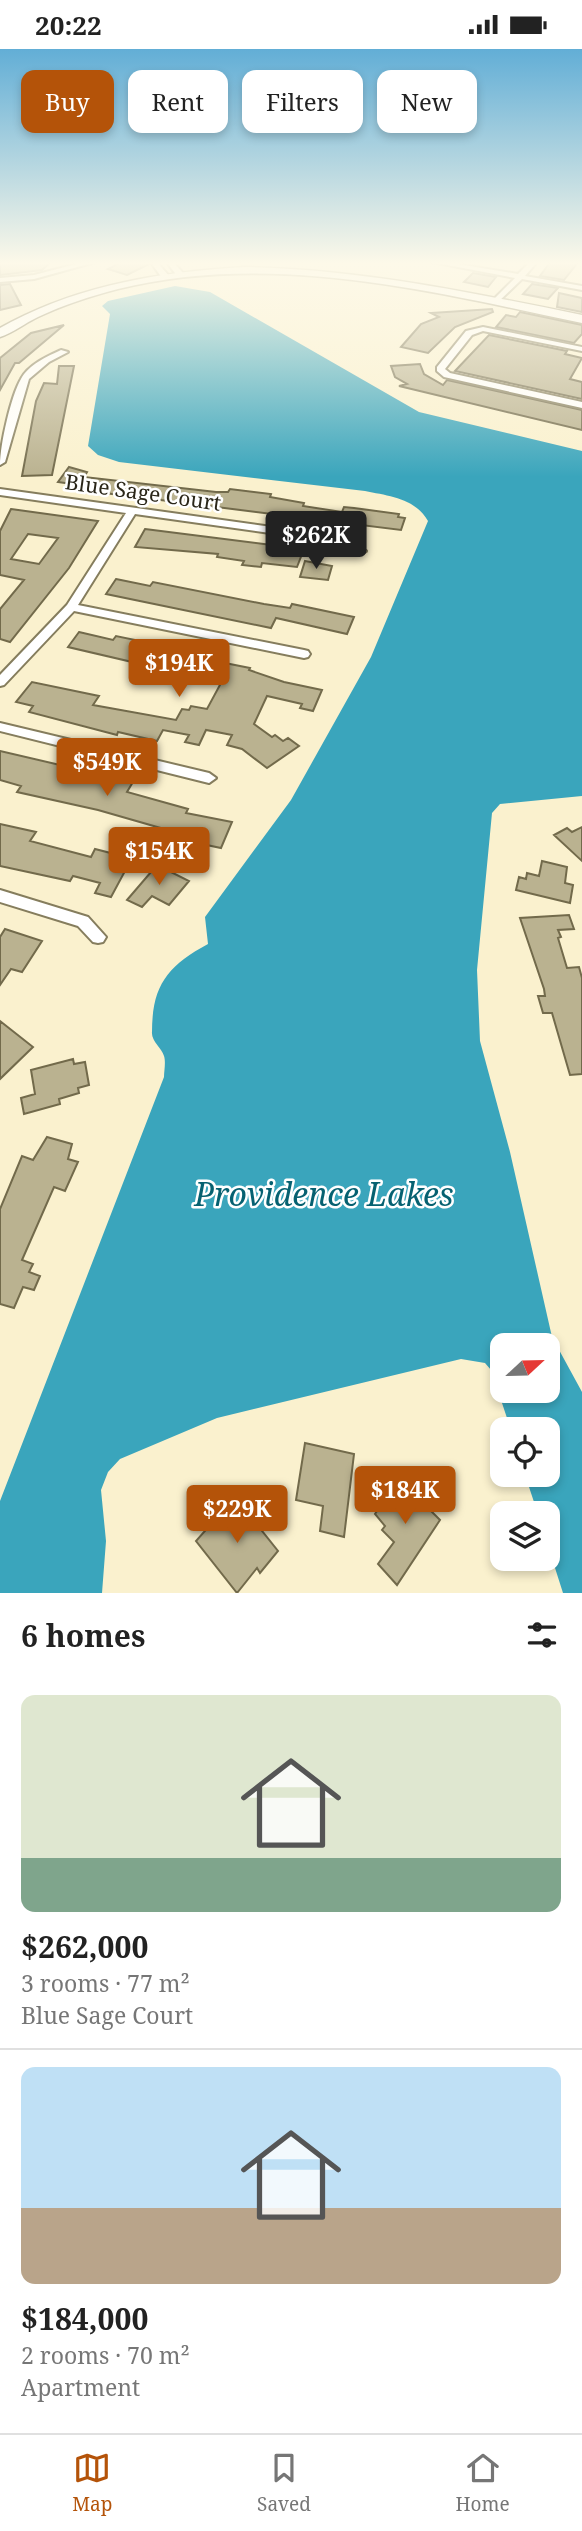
<!DOCTYPE html>
<meta charset="utf-8">
<style>
:root{--surface:#fff;--page:#f2f2f2;--text:#222;--muted:#767676;--line:#e0e0e0;--accent:#b45309}
body{margin:0;font-family:"Noto Serif",serif;background:var(--page);color:var(--text);height:100vh;display:flex;flex-direction:column;font-size:26px;white-space:nowrap}
*{box-sizing:border-box;margin:0}
p{font-size:23px;color:var(--muted)}
.icon{flex:none;width:38px;height:38px;fill:none;stroke:currentColor;stroke-width:2;stroke-linecap:round;stroke-linejoin:round}
.map{position:relative;height:1544px;overflow:hidden}
.drawer{display:flex;flex-direction:column;background:var(--surface);flex:1}
.drawer>*{flex:none}
.guide{position:absolute;left:21px;top:21px;width:541px;height:63px;display:flex;gap:14px}
.needle{width:46px;rotate:68deg}
.controls{position:absolute;left:490px;top:1284px;display:grid;gap:14px}
.controls a{display:grid;place-items:center;width:70px;height:70px;border-radius:14px;background:var(--surface);box-shadow:0 4px 10px #0003;font-size:35px}
.price{position:absolute;translate:-50% -60px;padding:0 16px;border-radius:7px;background:var(--accent);color:#fff;font-size:23px;line-height:46px;filter:drop-shadow(0 2px 4px #0008)}
.price::after{content:'';position:absolute;left:50%;top:42px;width:21px;height:16px;margin-left:-10px;background:inherit;clip-path:polygon(0 0,100% 0,50% 100%)}
.price.selected{background:#222;color:#fff}
ul{padding:0;list-style:none}
li{display:grid;align-content:center;gap:14px;height:371px;padding:0 21px}
li+li{border-top:2px solid var(--line)}
li span{display:grid;place-items:center;height:217px;border-radius:14px;color:#555}
li>.icon{margin-inline-start:auto}
span .icon{width:126px;height:126px;fill:#fffc;stroke-width:1}
li b{font-size:30px}
h2{display:flex;justify-content:space-between;align-items:center;height:84px;padding:0 21px;font-size:30px}
.chip{padding:0 24px;border-radius:14px;background:var(--surface);box-shadow:0 4px 10px #0003;font-size:24px;line-height:63px}
.chip.selected{background:var(--accent);color:#fff}
.status{display:flex;justify-content:space-between;align-items:center;height:49px;padding:0 35px;background:var(--surface);direction:ltr}
.status svg{height:19px;fill:currentColor}
.dock{display:flex;justify-content:space-around;align-items:center;height:98px;border-top:2px solid var(--line);background:var(--surface);font-size:19px;color:var(--muted)}
.dock a{display:grid;justify-items:center;gap:4px}
.dock .selected{color:var(--accent)}
.map>svg:first-child{display:block}
</style>
<div class="status"><b>20:22</b><svg viewBox="0 0 49 12"><path d="M0 12V9h3v3zM5 12V6h3v6zM10 12V3h3v9zM15 12V0h3v12zM26 1h20v11H26zM47 4h2v5h-2z"/></svg></div>
<div class="map">
<svg width="582" height="1544" viewBox="0 0 582 1544">
<rect width="100%" height="100%" fill="#faf1ce"/>
<path fill="#3aa5bc" fill-rule="evenodd" d="M175,237L210,243L419,363L582,402V747L500,755L492,764L477,921L480,992L510,1103L552,1288L582,1343V1544H563L548,1497V1465H538L525,1426H548V1381H511L491,1321L485,1314L461,1310L217,1369L120,1410L108,1423L101,1441L106,1492L102,1544H0V1452L164,1028C164,1022 166,1013 164,1007C162,999 151,992 152,983C152,937 167,917 208,895L205,868L291,751L371,608L428,472C415,449 389,447 365,442L119,413L98,406L88,397L110,265L102,257L108,252ZM502,1297H548V1342H502Z"/>
<path fill="#bab290" stroke="#726a4b" stroke-width="2" fill-rule="evenodd" d="M0,212H52L42,221L0,226Z
M124,212H147L149,215L127,226L108,220Z
M551,212H579L564,231L540,227Z
M473,224L496,228L488,238L464,233Z
M10,235L21,256L0,261V236Z
M532,235L558,239L548,250L523,245Z
M559,244L582,249V263L557,258Z
M492,260L493,263L455,278L428,304L401,298L421,275L439,268L431,264Z
M520,263L582,276V285L574,294L496,278L506,266L516,268Z
M64,276L19,314H15L0,341V309L31,284Z
M489,286L567,302L565,305L582,309L570,330L582,333V350L455,322Z
M420,315L424,325L443,336L447,331L582,361V381L399,337L407,335L395,328L391,317Z
M59,317H74L52,426L22,427L36,352L44,334L57,335Z
M69,418L87,423L84,428L216,443H228L230,440L271,445L270,448L304,454L303,457L342,463L344,458L354,459L399,465L398,468L405,469L401,481L96,443L69,439L72,435L58,433Z
M11,460L98,472L69,519L10,593L0,590V560L24,531L0,526V482ZM28,485L58,489L39,515L11,510Z
M145,480L288,498L286,503L302,505L297,518L262,514L261,518L242,516L244,512L217,508L218,505L135,498Z
M305,512L332,517L328,531L300,528Z
M116,530L150,537L153,533L264,555L290,559L292,555L354,568L347,585L276,569L271,579L106,545Z
M79,583L113,591L116,587L198,604L195,608L250,619L249,621L284,633L322,641L313,662L300,659L302,655L267,647L254,675L272,688L275,686L283,692L288,689L299,697L267,719L242,700L227,696L232,686L206,681L199,696L185,693L189,686L163,681L157,692L118,683L117,686L29,663L33,657L16,653L32,633L99,647L93,656L176,671L182,660L189,661L191,657L207,660L221,634L176,629L179,624L68,598Z
M0,702L133,733L127,743L188,760L186,764L232,773L221,799L183,791L185,786L98,761L17,743L21,737L0,731Z
M0,775L36,783L30,792L91,808L95,800L126,808L120,821L125,822L111,848L95,844L100,834L73,827L70,832L0,817Z
M582,778V812L554,786L567,779L572,783Z
M542,812L567,818L565,834L573,836L570,854L516,841L519,828L526,830L527,824L539,827Z
M157,816L189,832L169,856L152,847L142,858L127,851Z
M569,866L574,880L558,881L561,888L558,889L567,919L579,918L582,929V1025L570,1026L552,964H543L538,947H545L544,940L520,869Z
M5,880L42,892L22,923L11,920L0,936V888Z
M0,972L33,998L0,1030Z
M73,1010L74,1015L85,1013L89,1036L78,1039L79,1044L59,1050L60,1055L24,1065L21,1049L35,1045L31,1021Z
M47,1088L72,1095L68,1110L78,1113L65,1142L54,1138L22,1211L33,1215L29,1223L40,1227L34,1241L23,1238L14,1259L0,1255V1160L22,1107L33,1111Z
M305,1394L354,1405L344,1488L320,1482L323,1457L296,1451Z
M416,1428L431,1443L423,1454L440,1471L397,1536L378,1515L394,1493L382,1481L385,1477L375,1465L399,1430L408,1439Z
M235,1448L278,1502L260,1524L257,1519L237,1544L196,1492Z"/>
<g fill="none" stroke-linecap="round" stroke-linejoin="round">
<defs>
<path id="street" d="M88,212H99L34,230L0,233V229L34,226Z
M150,212H156L169,227L168,229H162Z
M166,212H172L184,225L183,227H177Z
M427,212H440L518,225L531,212H538L525,227L582,237V241L522,230L496,255L492,253L493,251L515,229Z
M483,278L582,298V302L483,282L472,286L445,320L450,324L582,353V359L444,328L437,322V318L466,282Z
M61,301L68,303L49,313L29,330L5,413L0,416C0,396 11,347 21,330C28,316 48,307 61,301Z
M0,440L337,487L366,502L361,505L357,504L334,493L135,465L78,556L304,601L308,602L310,605L308,608L304,609L74,562L4,636L0,637V626L67,556L126,464L0,446Z
M0,674L209,724L216,729L209,734L0,682Z
M0,841L88,868L106,888L103,893L98,894L93,893L78,877L0,853Z"/>
<path id="secondary" d="M244,218C359,220 469,243 582,266V274C430,242 272,202 118,240C91,247 63,256 38,268C25,274 13,284 0,288V279L11,273C84,235 162,223 244,218Z"/>
</defs>
<use href="#street" stroke="#857d5d" stroke-width="4"/>
<use href="#secondary" stroke="#857d5d" stroke-width="3"/>
<use href="#street" fill="#fff" fill-rule="evenodd"/>
<use href="#secondary" fill="#fff" fill-rule="evenodd"/>
</g>
<linearGradient id="sky" x2="0" y2="1"><stop stop-color="#62aed6"/><stop offset="0.5" stop-color="#fdf9e9"/><stop offset="1" stop-color="#fdf9e9" stop-opacity="0"/></linearGradient>
<rect width="582" height="428" fill="url(#sky)"/>
<g text-anchor="middle" stroke-width="5" stroke-linejoin="round" paint-order="stroke">
<g font-size="21" fill="#2a2619" stroke="#fff">
<text transform="translate(143 444) rotate(8)" y="7">Blue Sage Court</text>
</g>
<g font-size="32" font-style="italic" fill="#066171" stroke="#fff">
<text x="324" y="1157">Providence Lakes</text>
</g>
</g>
</svg>
<div class="controls">
<a><svg class="needle" viewBox="-14 -14 28 28"><path d="M0-13l5 13h-10z" fill="#e53935"/><path d="M0 13l5-13h-10z" fill="#767676"/></svg></a>
<a><svg class="icon" aria-label="locate" viewBox="0 0 24 24"><circle cx="12" cy="12" r="6"/><path d="M12 2v4M12 18v4M2 12h4M18 12h4"/></svg></a>
<a><svg class="icon" aria-label="layers" viewBox="0 0 24 24"><path d="M12 4l9 5-9 5-9-5zM3 14l9 5 9-5"/></svg></a>
</div>
<b class="price selected" style="left:316px;top:522px">$262K</b>
<b class="price" style="left:179px;top:650px">$194K</b>
<b class="price" style="left:107px;top:749px">$549K</b>
<b class="price" style="left:159px;top:838px">$154K</b>
<b class="price" style="left:405px;top:1477px">$184K</b>
<b class="price" style="left:237px;top:1496px">$229K</b>
<div class="guide">
<a class="chip selected">Buy</a>
<a class="chip">Rent</a>
<a class="chip">Filters</a>
<a class="chip">New</a>
</div>
</div>
<section class="drawer">
<h2>6 homes<svg class="icon" aria-label="filters" viewBox="0 0 24 24"><path d="M4 7h16M4 17h16"/><circle cx="9" cy="7" r="2"/><circle cx="15" cy="17" r="2"/></svg></h2>
<ul>
<li><span style="background:linear-gradient(#dfe7d0 75%,#7fa58c 0)"><svg class="icon" aria-label="home" viewBox="0 0 24 24"><path d="M3 11l9-7 9 7M6 9v11h12V9"/></svg></span><div><b>$262,000</b><p>3 rooms · 77 m²</p><p>Blue Sage Court</p></div></li>
<li><span style="background:linear-gradient(#bfe0f5 65%,#b9a48a 0)"><svg class="icon" aria-label="home" viewBox="0 0 24 24"><path d="M3 11l9-7 9 7M6 9v11h12V9"/></svg></span><div><b>$184,000</b><p>2 rooms · 70 m²</p><p>Apartment</p></div></li>
</ul>
</section>
<nav class="dock">
<a class="selected"><svg class="icon" aria-label="map" viewBox="0 0 24 24"><path d="M3 6l6-2 6 2 6-2v14l-6 2-6-2-6 2zM9 4v14M15 6v14"/></svg>Map</a>
<a><svg class="icon" aria-label="saved" viewBox="0 0 24 24"><path d="M7 4h10v16l-5-4-5 4z"/></svg>Saved</a>
<a><svg class="icon" aria-label="home" viewBox="0 0 24 24"><path d="M3 11l9-7 9 7M6 9v11h12V9"/></svg>Home</a>
</nav>
